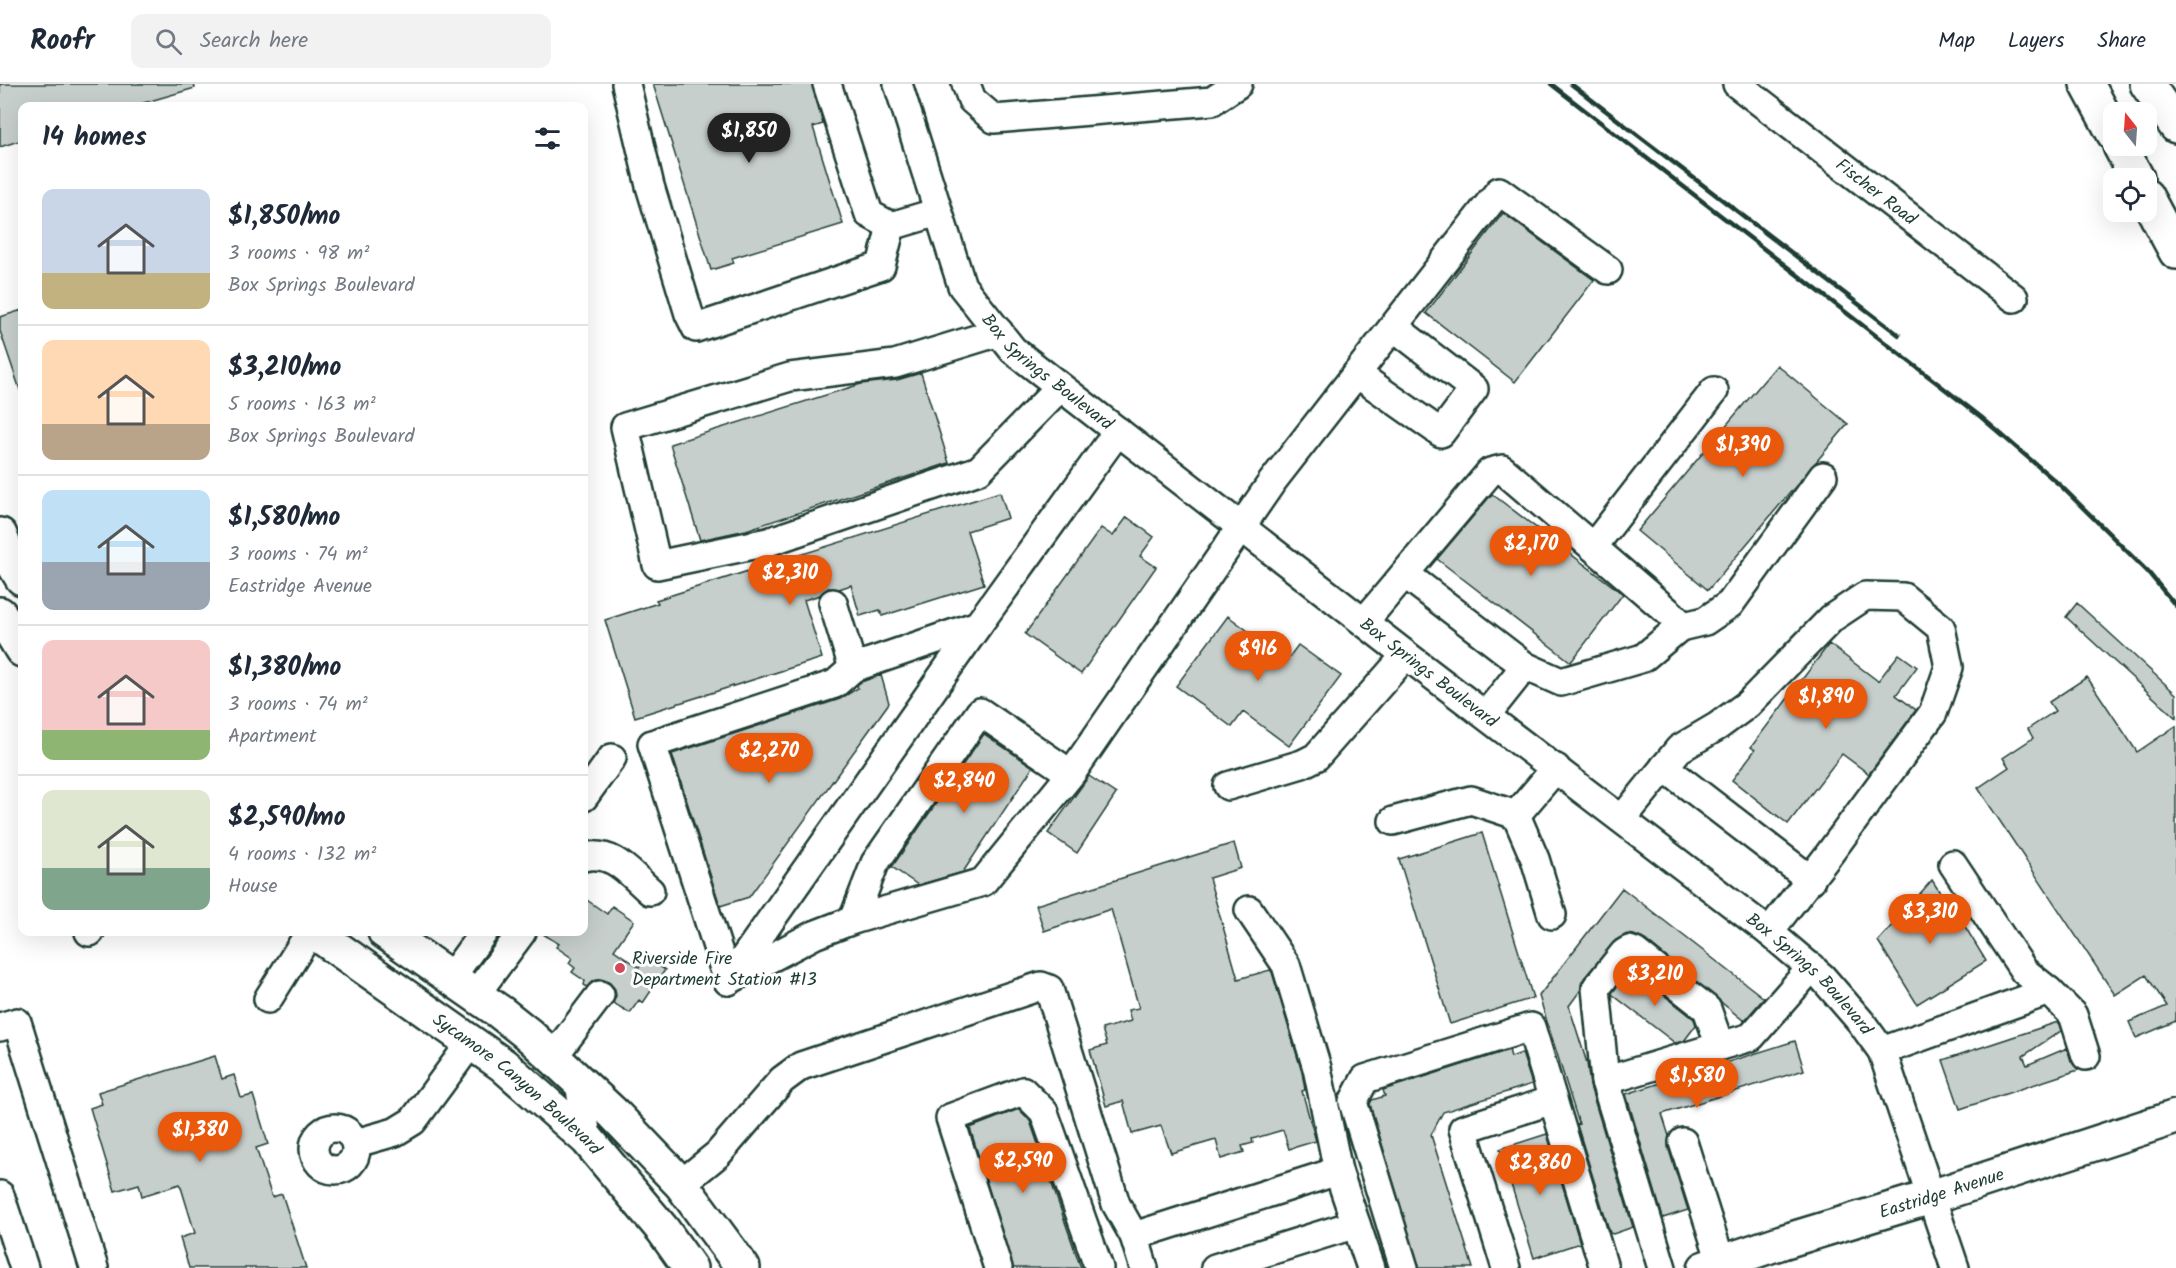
<!DOCTYPE html>
<meta charset="utf-8">
<style>
:root{--surface:#fff;--page:#f2f2f3;--text:#1f2937;--muted:#747a83;--line:#e0e1e3;--accent:#ea580c}
body{margin:0;font-family:Kalam,sans-serif;background:var(--page);color:var(--text);height:100vh;display:flex;flex-direction:column;font-size:22px;white-space:nowrap}
*{box-sizing:border-box;margin:0}
p{font-size:20px;color:var(--muted)}
.icon{flex:none;width:33px;height:33px;fill:none;stroke:currentColor;stroke-width:2;stroke-linecap:round;stroke-linejoin:round}
.map{position:relative;flex:1;overflow:hidden}
.side{position:absolute;left:18px;top:18px;width:570px;height:834px;display:flex;flex-direction:column;background:var(--surface);border-radius:12px;box-shadow:0 6px 24px #0002}
.side>*{flex:none}
.needle{width:39px;rotate:343deg}
.tools{position:absolute;left:2103px;top:18px;display:grid;gap:12px}
.tools a{display:grid;place-items:center;width:54px;height:54px;border-radius:12px;background:var(--surface);box-shadow:0 6px 24px #0002;font-size:30px}
.price{position:absolute;translate:-50% -51px;padding:0 14px;border-radius:21px;background:var(--accent);color:#fff;font-size:20px;line-height:39px;filter:drop-shadow(0 2px 3px #0008)}
.price::after{content:'';position:absolute;left:50%;top:36px;width:18px;height:14px;margin-left:-9px;background:inherit;clip-path:polygon(0 0,100% 0,50% 100%)}
.price.on{background:#222;color:#fff}
ul{padding:0;list-style:none}
li{display:flex;align-items:center;gap:18px;height:150px;padding:0 24px}
li+li{border-top:2px solid var(--line)}
li span{display:grid;place-items:center;flex:none;width:168px;height:120px;border-radius:12px;color:#555}
li>.icon{margin-inline-start:auto}
span .icon{width:72px;height:72px;fill:#fffc;stroke-width:1}
li b{font-size:26px}
h2{display:flex;justify-content:space-between;align-items:center;height:72px;padding:0 24px;font-size:26px}
header{display:flex;align-items:center;gap:36px;box-sizing:border-box;height:84px;padding:0 30px;background:var(--surface);border-bottom:2px solid var(--line)}
header strong{font-size:28px}
nav{display:flex;gap:33px;margin-inline-start:auto;font-size:21px}
.search{width:420px;height:54px;background:var(--page);display:flex;align-items:center;gap:15px;box-sizing:border-box;padding:0 21px;border-radius:12px;color:var(--muted);font-size:22px}
.map>svg:first-child{display:block}
</style>
<header>
<strong>Roofr</strong>
<div class="search"><svg class="icon" aria-label="search" viewBox="0 0 24 24"><circle cx="10" cy="10" r="6"/><path d="M15 15l6 6"/></svg>Search here</div>
<nav><a>Map</a><a>Layers</a><a>Share</a></nav>
</header>
<div class="map">
<svg width="2176" height="1184" viewBox="0 0 2176 1184">
<rect width="100%" height="100%" fill="#fff"/>
<filter id="ink" filterUnits="userSpaceOnUse"><feTurbulence type="fractalNoise" baseFrequency=".0167" numOctaves="2"/><feDisplacementMap in="SourceGraphic" scale="12" xChannelSelector="R" yChannelSelector="G"/><feConvolveMatrix kernelMatrix="1 2 1 2 8 2 1 2 1" color-interpolation-filters="sRGB"/></filter>
<g filter="url(#ink)">
<path fill="#c7cfcc" stroke="#1f3d34" stroke-width="1.5" d="M0,0H194L195,4L133,22H22V56L0,63Z
M653,0H812L823,40L813,43L843,140L732,174L734,179L711,186Z
M1503,129L1594,196L1515,298L1426,229Z
M22,226V305L20,306L0,247V233Z
M1777,281L1848,340L1708,506L1637,447Z
M921,289L949,379L746,446L700,456L670,360L861,300L897,296Z
M1000,408L1008,434L967,447L984,500L882,532L880,526L860,532L851,501L839,505L828,504L820,511L804,516L822,574L635,633L605,536L658,519L656,516Z
M1492,410L1623,510L1571,578L1437,475Z
M1127,433L1154,453L1140,472L1156,483L1081,590L1025,550L1101,444L1113,452Z
M2077,519L2176,610V634L2066,533Z
M1228,532L1287,576L1298,561L1341,592L1289,662L1243,628L1232,643L1176,602Z
M1829,560L1878,597L1899,570L1917,583L1896,611L1916,626L1869,690L1842,670L1788,740L1732,696L1755,666L1751,663Z
M881,591L889,619L749,813L720,822L672,670L840,615L858,604L857,601L861,598Z
M2087,593L2137,668L2176,642V937L2136,954L2129,938L2167,922L2146,891L2115,911L1978,704L2009,683L2003,674L2033,654L2028,645L2055,627L2049,618Z
M984,650L1033,683L963,788L918,801L892,783Z
M1089,692L1116,710L1077,769L1048,749Z
M1482,749L1533,914L1450,940L1399,775Z
M1234,759L1241,784L1209,794L1238,895L1270,886L1272,888L1302,988L1305,1006L1302,1007L1316,1057L1289,1065L1283,1046L1252,1055L1253,1059L1242,1062L1244,1068L1221,1075L1216,1056L1171,1069L1161,1042L1132,1050L1123,1017L1106,1022L1090,966L1107,961L1102,945L1131,937L1128,926L1139,924L1111,825L1044,847L1036,821Z
M1932,796L1951,826L1958,831L1986,877L1917,920L1878,857Z
M1622,804L1764,914L1744,937L1645,856L1634,851L1627,850L1616,856L1584,894L1580,907L1569,922L1587,979L1590,1002L1633,1143L1613,1150L1610,1149L1577,1041L1579,1040L1539,912Z
M584,814L607,830L612,822L634,837L614,866L639,883L646,873L665,886L643,919L639,916L630,929L613,919L616,912L615,905L609,898L601,895L593,897L587,903L584,901L585,897L572,888L575,884L569,879L572,874L556,863L559,860L540,848H584Z
M1631,885L1694,935L1696,941L1684,957L1675,959L1613,911L1612,909Z
M2058,938L2061,947L2023,972L2027,981L2067,964L2071,977L2078,986L1960,1025L1943,976Z
M1795,957L1804,986L1662,1030L1669,1052L1668,1063L1688,1126L1663,1134L1626,1010Z
M1509,966L1511,973L1522,969L1532,1000L1443,1028L1431,1051L1473,1184H1419L1370,1020L1372,1016L1385,1012L1383,1006Z
M215,972L222,995L234,991L241,1014L253,1011L268,1060L256,1064L272,1113L282,1110L306,1184H189L180,1154L195,1149L180,1100L142,1112L139,1100L115,1107L90,1024L102,1020L98,1008Z
M1019,1025L1030,1037L1081,1184H1013L970,1044Z
M1547,1050L1580,1159L1534,1174L1500,1065Z"/>
<g fill="none" stroke-linecap="round" stroke-linejoin="round">
<defs>
<g id="minor">
<path d="M626,0L650,102L689,230L696,244L881,182L891,142"/>
<path d="M827,0L869,130L891,142L938,128"/>
<path id="s1" d="M898,0L962,202L1013,266L1406,571L1769,848L1822,893L1861,938L1882,967L1955,1184"/>
<path d="M966,0L972,16L994,35L1212,17L1238,0"/>
<path id="s2" d="M1737,0L2014,214"/>
<path d="M999,248L895,280L790,293L625,343L657,481L768,458L979,386L1060,303"/>
<path d="M1357,290L1441,349L1474,305L1394,243"/>
<path d="M1593,463L1714,307"/>
<path d="M833,519L853,584"/>
<path d="M1364,538L1490,388L1502,385L1673,532L1678,537L1680,543L1643,574L1561,598L1525,582L1405,490"/>
<path d="M1680,543L1705,537L1730,520L1823,392"/>
<path d="M1486,631L1525,582"/>
<path d="M1664,683L1811,796"/>
<path d="M1071,690L980,628L875,779L853,836L983,798L1071,690L1272,398L1499,107L1608,186"/>
<path d="M1228,702L1302,680L1316,673L1406,571"/>
<path d="M584,713L612,674"/>
<path d="M1516,731L1556,684"/>
<path d="M1622,735L1679,665L1718,642L1748,620L1832,534L1865,512L1903,513L1941,544L1949,583L1933,629L1827,773L1769,848"/>
<path d="M1393,737L1471,716L1516,731L1535,775L1552,831"/>
<path d="M584,773C613,766 629,789 650,807"/>
<path d="M1249,826L1286,881L1317,984L1338,1087L1371,1184"/>
<path d="M89,848H90"/>
<path d="M451,893L484,848"/>
<path d="M733,894L814,851L853,836"/>
<path d="M728,897L652,660L835,600L853,584L978,541L1118,347"/>
<path d="M728,897L978,541"/>
<path d="M2049,907L2073,931L2086,972"/>
<path d="M475,911L522,848"/>
<path d="M268,915L310,848"/>
<path d="M0,943L17,938L94,1184"/>
<path d="M1882,967L2049,907L2024,887L1953,780"/>
<path d="M553,973L600,911"/>
<path d="M579,997L587,1055"/>
<path d="M1605,997L1720,962"/>
<path d="M1553,1016L1604,1184"/>
<circle cx="335" cy="1065" r="21"/>
<path d="M1683,1058L1721,1178"/>
<path d="M356,1059L395,1048L413,1037L472,957"/>
<path d="M681,1100L718,1070L782,996L801,982L1041,902L1049,905L1116,1120L1134,1152L1144,1184"/>
<path d="M0,1111L24,1184"/>
<path d="M1134,1152L1338,1087"/>
<path d="M998,1184L950,1034L1023,1007L1044,1028L1099,1184"/>
<path d="M1215,1184L1356,1140"/>
<path d="M1404,1184L1353,1018L1365,995L1531,943L1553,1016L1463,1045L1506,1184"/>
<path d="M1662,1184L1605,997L1596,904L1624,869L1629,866L1635,868L1707,925L1720,962L1751,953L1812,883"/>
</g>
<g id="major">
<path d="M0,451L7,469L22,494"/>
<path d="M0,530L22,566"/>
<path id="s3" d="M314,848L503,981L587,1055L663,1146L690,1184"/>
<path d="M385,848L500,928L529,951L614,1030L681,1100L743,1184"/>
<path id="s4" d="M1705,1184L1782,1158L1931,1113L2176,1033"/>
</g>
<path id="highway" d="M2087,0L2114,50
M2147,0L2176,42
M2120,62L2137,94
M2146,112L2176,168"/>
</defs>
<use href="#minor" stroke="#1f3d34" stroke-width="32"/>
<use href="#major" stroke="#1f3d34" stroke-width="38"/>
<use href="#highway" stroke="#1f3d34" stroke-width="38"/>
<use href="#minor" stroke="#fff" stroke-width="27"/>
<use href="#major" stroke="#fff" stroke-width="33"/>
<use href="#highway" stroke="#fff" stroke-width="33"/>
<path stroke="#1f3d34" stroke-width="4.5" d="M1551,0L1981,333L2061,402L2148,488L2176,522
M1571,0L1899,251"/>
</g>
</g>
<circle fill="#d1495b" stroke="#fff" stroke-width="2" cx="620" cy="884" r="6"/>
<g text-anchor="middle" stroke-width="6" stroke-linejoin="round" paint-order="stroke">
<g font-size="18" fill="#1f3d34" stroke="#fff">
<text dy="6" stroke="none"><textPath href="#s2" startOffset="176">Fischer Road</textPath></text>
<text dy="6" stroke="none"><textPath href="#s1" startOffset="334">Box Springs Boulevard</textPath></text>
<text dy="6" stroke="none"><textPath href="#s1" startOffset="820">Box Springs Boulevard</textPath></text>
<text dy="6" stroke="none"><textPath href="#s1" startOffset="1306">Box Springs Boulevard</textPath></text>
<text dy="6" stroke="none"><textPath href="#s3" startOffset="254">Sycamore Canyon Boulevard</textPath></text>
<text dy="6" stroke="none"><textPath href="#s4" startOffset="248">Eastridge Avenue</textPath></text>
</g>
<g font-size="18" fill="#1f3d34" stroke="#fff" text-anchor="start">
<text x="632" y="880">Riverside Fire<tspan x="632" dy="21">Department Station #13</tspan></text>
</g>
</g>
</svg>
<div class="tools">
<a><svg class="needle" viewBox="-14 -14 28 28"><path d="M0-13l5 13h-10z" fill="#e53935"/><path d="M0 13l5-13h-10z" fill="#747a83"/></svg></a>
<a><svg class="icon" aria-label="locate" viewBox="0 0 24 24"><circle cx="12" cy="12" r="6"/><path d="M12 2v4M12 18v4M2 12h4M18 12h4"/></svg></a>
</div>
<b class="price on" style="left:749px;top:80px">$1,850</b>
<b class="price" style="left:1743px;top:394px">$1,390</b>
<b class="price" style="left:1531px;top:493px">$2,170</b>
<b class="price" style="left:790px;top:522px">$2,310</b>
<b class="price" style="left:1258px;top:598px">$916</b>
<b class="price" style="left:1826px;top:646px">$1,890</b>
<b class="price" style="left:769px;top:700px">$2,270</b>
<b class="price" style="left:964px;top:730px">$2,840</b>
<b class="price" style="left:1930px;top:861px">$3,310</b>
<b class="price" style="left:1655px;top:923px">$3,210</b>
<b class="price" style="left:1697px;top:1025px">$1,580</b>
<b class="price" style="left:200px;top:1079px">$1,380</b>
<b class="price" style="left:1023px;top:1110px">$2,590</b>
<b class="price" style="left:1540px;top:1112px">$2,860</b>
<section class="side">
<h2>14 homes<svg class="icon" aria-label="filters" viewBox="0 0 24 24"><path d="M4 7h16M4 17h16"/><circle cx="9" cy="7" r="2"/><circle cx="15" cy="17" r="2"/></svg></h2>
<ul>
<li><span style="background:linear-gradient(#c9d6e8 70%,#c2b280 0)"><svg class="icon" aria-label="home" viewBox="0 0 24 24"><path d="M3 11l9-7 9 7M6 9v11h12V9"/></svg></span><div><b>$1,850/mo</b><p>3 rooms · 98 m²</p><p>Box Springs Boulevard</p></div></li>
<li><span style="background:linear-gradient(#ffd9b3 70%,#b9a48a 0)"><svg class="icon" aria-label="home" viewBox="0 0 24 24"><path d="M3 11l9-7 9 7M6 9v11h12V9"/></svg></span><div><b>$3,210/mo</b><p>5 rooms · 163 m²</p><p>Box Springs Boulevard</p></div></li>
<li><span style="background:linear-gradient(#bfe0f5 60%,#9aa5b1 0)"><svg class="icon" aria-label="home" viewBox="0 0 24 24"><path d="M3 11l9-7 9 7M6 9v11h12V9"/></svg></span><div><b>$1,580/mo</b><p>3 rooms · 74 m²</p><p>Eastridge Avenue</p></div></li>
<li><span style="background:linear-gradient(#f6c9c9 75%,#8fb573 0)"><svg class="icon" aria-label="home" viewBox="0 0 24 24"><path d="M3 11l9-7 9 7M6 9v11h12V9"/></svg></span><div><b>$1,380/mo</b><p>3 rooms · 74 m²</p><p>Apartment</p></div></li>
<li><span style="background:linear-gradient(#dfe7d0 65%,#7fa58c 0)"><svg class="icon" aria-label="home" viewBox="0 0 24 24"><path d="M3 11l9-7 9 7M6 9v11h12V9"/></svg></span><div><b>$2,590/mo</b><p>4 rooms · 132 m²</p><p>House</p></div></li>
</ul>
</section>
</div>
